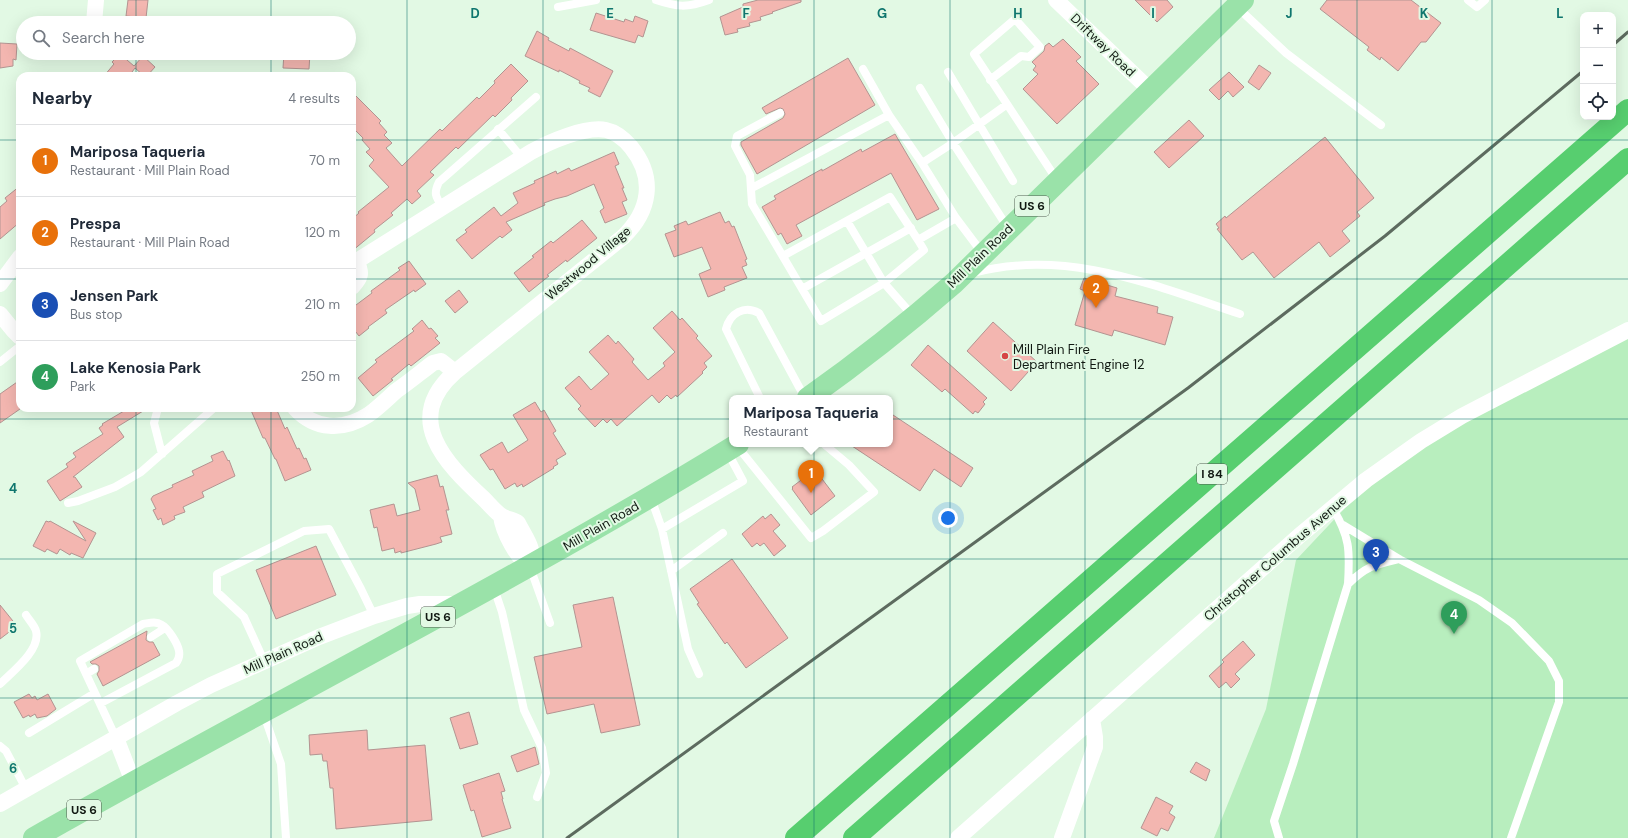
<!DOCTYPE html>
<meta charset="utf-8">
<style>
body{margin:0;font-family:"DM Sans",sans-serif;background:#f2f2f3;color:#1f2937}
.controls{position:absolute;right:12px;top:12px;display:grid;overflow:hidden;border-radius:8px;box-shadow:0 4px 16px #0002}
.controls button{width:36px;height:36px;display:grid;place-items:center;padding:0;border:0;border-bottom:1px solid #e0e1e3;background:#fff;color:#1f2937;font:20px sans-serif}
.you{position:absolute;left:948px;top:518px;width:14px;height:14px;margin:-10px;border:3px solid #fff;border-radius:50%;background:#1a73e8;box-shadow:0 0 0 6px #1a73e833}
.badge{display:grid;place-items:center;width:26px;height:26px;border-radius:50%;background:#d54645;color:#fff;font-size:13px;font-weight:700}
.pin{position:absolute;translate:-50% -33px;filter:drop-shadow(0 1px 2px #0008)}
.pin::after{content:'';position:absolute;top:21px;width:14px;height:12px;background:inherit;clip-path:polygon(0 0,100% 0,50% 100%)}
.popup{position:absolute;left:729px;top:395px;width:164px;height:52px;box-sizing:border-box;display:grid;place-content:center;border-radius:8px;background:#fff;filter:drop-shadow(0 1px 3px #0005);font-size:13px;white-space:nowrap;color:#747a83}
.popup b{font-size:15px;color:#1f2937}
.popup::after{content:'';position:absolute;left:50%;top:100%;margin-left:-8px;border:8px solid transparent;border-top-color:#fff}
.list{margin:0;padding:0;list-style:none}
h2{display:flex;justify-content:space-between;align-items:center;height:52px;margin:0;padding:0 16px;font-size:17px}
h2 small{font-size:13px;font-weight:400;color:#747a83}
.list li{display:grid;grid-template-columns:26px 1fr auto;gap:12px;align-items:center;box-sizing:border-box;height:72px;padding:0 16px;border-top:1px solid #e0e1e3}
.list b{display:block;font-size:15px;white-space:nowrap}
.list p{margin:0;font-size:13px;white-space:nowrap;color:#747a83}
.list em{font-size:13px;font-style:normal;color:#747a83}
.icon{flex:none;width:22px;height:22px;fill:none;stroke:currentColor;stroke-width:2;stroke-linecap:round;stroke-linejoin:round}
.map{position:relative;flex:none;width:1628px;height:838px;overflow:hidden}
.search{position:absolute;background:#fff;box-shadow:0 4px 16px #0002;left:16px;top:16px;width:340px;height:44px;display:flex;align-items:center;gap:10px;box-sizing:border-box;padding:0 14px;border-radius:22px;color:#747a83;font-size:15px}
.panel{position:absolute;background:#fff;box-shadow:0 4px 16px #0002;left:16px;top:72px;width:340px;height:340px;border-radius:12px}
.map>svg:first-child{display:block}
.green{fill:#b8eebe}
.building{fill:#f3b6b0;stroke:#b39491}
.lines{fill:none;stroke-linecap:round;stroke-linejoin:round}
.lane{stroke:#fff;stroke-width:8}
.street{stroke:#fff;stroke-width:16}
.primary{stroke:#9ae2a9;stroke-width:22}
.highway{stroke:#57ce6f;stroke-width:22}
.rail{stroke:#5d6b5f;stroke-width:3}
.grid{fill:none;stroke:#0f766e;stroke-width:1;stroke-opacity:0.55}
.poi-dot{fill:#d54645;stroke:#e2f9e4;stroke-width:1.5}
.labels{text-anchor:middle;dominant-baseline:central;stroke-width:4;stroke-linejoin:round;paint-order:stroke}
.shield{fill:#e2f9e4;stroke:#505c51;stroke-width:1}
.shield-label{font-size:12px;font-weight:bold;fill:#111912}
.street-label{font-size:13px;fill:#111912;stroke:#e2f9e4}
.poi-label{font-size:13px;fill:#111912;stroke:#e2f9e4;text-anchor:start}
.grid-label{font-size:13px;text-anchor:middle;font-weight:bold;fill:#0f766e;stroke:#e2f9e4;stroke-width:4;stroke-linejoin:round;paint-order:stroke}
</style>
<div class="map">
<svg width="1628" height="838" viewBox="0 0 1628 838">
<rect width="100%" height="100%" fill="#e2f9e4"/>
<!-- green -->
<path class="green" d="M1628,325V838H1214L1266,709L1296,560L1361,491L1454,416Z"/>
<!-- building -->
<path class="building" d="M128,0H148L146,18L126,16Z
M758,0H801V2L772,12L773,13L760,17L761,20L749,23L750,26L737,29L738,32L725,35L720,17L743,7V4Z
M1135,0H1167L1173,7L1157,22Z
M1327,0H1411L1441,23L1426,42H1421L1398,71L1381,57L1380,60L1367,50L1369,47L1320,9Z
M596,13L624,22L625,19L633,22L635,16L648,21L643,37L638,35L635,43L590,30Z
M537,31L549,38L548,40L569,51L570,48L613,71L600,97L588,91L590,88L579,83L580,81L559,70V72L525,56Z
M1063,39L1081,57L1076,61L1099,84L1057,124L1023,89L1038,74L1033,70L1036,66L1032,62L1044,51L1045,46L1049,43L1053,47Z
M0,43L17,44L16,60L13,59V66L0,68Z
M284,53H310L309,69L283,68Z
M120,54L134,66L143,56L155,67L147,76H144L135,68L129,76H104L114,64L112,62Z
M848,58L875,105L757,174L741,145V142L783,118L785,114L783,109L780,108L766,114L762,108Z
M511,64L528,81L511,98L512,100L495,117L493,115L458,149L456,147L430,172L434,175L417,191L421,196L412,204L407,199L391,213L393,215L374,230L375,232L352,251V219L359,213L358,212L389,187L369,166L374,160L366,152L370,149L362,140L363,138L352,127V92L381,121L379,123L387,132L384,135L392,143L386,148L402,166L440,129L442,131L477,97L479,99L495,83L494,81Z
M1259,65L1271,73L1259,90L1248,82Z
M1229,72L1244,87L1233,97L1228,91L1219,100L1209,90Z
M1189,120L1204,136L1169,168L1154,152Z
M895,134L939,209L917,220L891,173L796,225L802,236L787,244L781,233L778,235L762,207L776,199L774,196L822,169V171L861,149L862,152Z
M1325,137L1374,198L1357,212L1360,216L1342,231L1350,241L1330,257L1319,242L1274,278L1253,252L1242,260L1217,229L1219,228L1216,224L1225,216L1226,218Z
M614,152L619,164L615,166L624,188H622L627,200L622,202L627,214L605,223L600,211L604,208L594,184L567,196L555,199L544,203L545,205L506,222L512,230L502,238L500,236L472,259L456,240L467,232L465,230L494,207L501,216L518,203L513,193L535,183L534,181L556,171L557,174L569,168L571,171Z
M20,186V222L0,239V207L7,201L5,198Z
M720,212L725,223L729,221L732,227L734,226L747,259L745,260L747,265L742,267L747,278L724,287L725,290L708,297L699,274L711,269L702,247L674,257L665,234L676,230L674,226L686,221L688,225Z
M582,220L597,238L567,262L566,260L547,275L549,276L529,292L514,273L534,257L532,256L551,241L553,243Z
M409,261L426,284L415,292L414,290L385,310L387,313L368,327L369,328L359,336L352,327V308L372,293L371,291L400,270L398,268Z
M1084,278L1117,288L1115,296L1158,307L1157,313L1173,317L1165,345L1114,330L1112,336L1075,325L1085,291L1080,289Z
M459,290L468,302L455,313L445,301Z
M672,311L680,320L682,318L698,336L696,338L712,356L704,363L707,367L702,372L703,373L677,397L676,395L671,399L667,395L659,403L652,395L617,426L611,419L607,423L603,419L595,427L578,409L581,406L565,388L579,376L591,390L609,374L589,352L608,335L616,344L618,341L634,359L632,362L648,380L665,366L663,363L675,352L653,328Z
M422,320L429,329L431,328L438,336L435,338L440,343L411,366L409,364L391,379L393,380L373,396L358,378L377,362L375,360L414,331L412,329Z
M993,322L1037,362L1011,391L967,351Z
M928,345L987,398L983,402L985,404L978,413L975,411L973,414L945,389L942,392L911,365Z
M20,380V409L0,423V394Z
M535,402L541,412L544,410L556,431L553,433L566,454L556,460L558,464L553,467L554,468L523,487L522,484L517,487L515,483L505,489L493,469L490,470L480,455L502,442L508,453L528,440L513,415Z
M129,408H148L117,427L124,437L73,477H75L82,487L60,501L47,481L68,467L66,464L76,457L73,453L103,434L99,428L103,425L102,424Z
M250,408H276L285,429L287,427L297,449L299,448L304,459L306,458L311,470L285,481L276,459H275L265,438H263Z
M890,413L973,468L961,487L934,469L920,491L849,444H890Z
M223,451L228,461L229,460L235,476L202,492L204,497L183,507L185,512L174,516L175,519L163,525L161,518L158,520L153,510L156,509L151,499L153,496L173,487L172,485L194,475L192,471L213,461L211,456Z
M813,471L814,472L816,471L835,496L811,515L792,489L793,488L792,487Z
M437,475L440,487L443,486L449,510H446L452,534L440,537L442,542L436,544L401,553V551L395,553L394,548L382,551L377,527L374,528L370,510L394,504L397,516L420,510L415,489L408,483Z
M771,514L780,525L773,531L786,546L774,556L764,543L760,546L757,543L752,547L742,534L763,516L765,519Z
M46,521L49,522L50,521L86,541L73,521L96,533L83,558L71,553L70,555L60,549L57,554L47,549L45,552L33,546Z
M316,546L336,595L276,619L256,570Z
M732,559L788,638L746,668L727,642L725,644L697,604L699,603L690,589Z
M613,597L640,725L601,733L594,704L547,714L534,657L582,647L573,605Z
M0,605L17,626L0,639Z
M147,631L146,640L149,642H153L160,655L103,686L97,674L99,671V666L96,664H92L90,662Z
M1243,641L1255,655L1235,674L1240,679L1231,688L1226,682L1219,688L1209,676L1224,662L1222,660Z
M29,694L32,698L35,696L37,700L48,694L56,709L47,716L37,718L35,714L30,717L29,715L23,718L14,702Z
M469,712L478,744L460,749L450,718Z
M367,730L368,750L425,745L432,820L336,829L333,788H330L327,761H323L322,754L310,755L309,735Z
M535,747L539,764L517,772L511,756Z
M1196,762L1210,770L1206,781L1190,772Z
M499,773L505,791L501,792L503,799H502L511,828L482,837L474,810L471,811L463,785Z
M1156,797L1173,806L1169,813L1175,817L1168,831L1161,828L1157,836L1141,828Z"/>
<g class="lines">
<!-- lane -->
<path class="lane" d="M656,0C677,7 687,8 709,0
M1468,0L1477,7L1485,0
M558,7L596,0
M1237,7L1286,53L1381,125
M863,69L889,115
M948,72L1013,181
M990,80L1021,56L1029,57L1040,47L1015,19L974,54L1057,180
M920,88L953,143L1008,228
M780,113L737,136L735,146L750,175L752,204L821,321L884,283L847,221
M498,129L522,158
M752,188L889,115L922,163
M443,208C436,197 433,194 439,182L536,97
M983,254L956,218L922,163L953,143L1006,105
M783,256L890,197L918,240
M973,273C1066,248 1153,285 1240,314
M802,289L911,228
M913,316L884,283L924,250L918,240L956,218
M0,362L20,346
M760,398L726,329C730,313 744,305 759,313L805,398
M158,408L154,423L162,454
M737,446L811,538L823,531L874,492L849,465L824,444
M651,498L662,529L688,649L699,674
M68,503L78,501L115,487L141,472L214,408
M1343,525L1399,559L1479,600L1512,623L1549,661L1559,681V702L1511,838
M662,529L743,481L727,451
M530,567L550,623
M671,571L723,533
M1348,584C1367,566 1374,565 1399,559
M494,588L502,612L524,710L542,748L546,773L537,797
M151,637L165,628
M264,661L244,617L217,592V574L304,531L329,529L361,589L374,616
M86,674L94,669
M0,684C12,672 41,650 36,631C35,626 29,620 26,615
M101,703L176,663C179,659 180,656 179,651C178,644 168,628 162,625C155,621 150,623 143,624L80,661L116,738
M263,712L281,764L286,838
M29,733L95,693
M0,746L6,751L26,789
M1279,838L1274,821L1293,764L1348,584C1350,550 1350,537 1332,507"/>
<!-- street -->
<path class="street" d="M1056,0L1150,90
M94,23L96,0
M352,264L531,152C549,142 585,126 606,130C616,132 625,140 631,147C656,178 650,211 623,237L455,372C402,419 445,463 484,499C489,504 494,510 499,514C504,519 513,519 518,523C526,539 536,549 530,567C517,558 503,532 501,516
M0,284L20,257
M352,287C361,278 362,273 357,262
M0,314L13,330L20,337
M295,408C315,430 343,431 368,415C378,408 387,399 396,391C409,382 421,372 433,363L441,361L455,372
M116,738L133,782
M0,804L177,703L211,685L319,637L374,616L407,606L420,604H460
M958,838L1299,536L1366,480L1421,441L1462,416L1628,330
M1062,838L1095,747V737L1092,719"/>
<!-- primary -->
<path class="primary" d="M808,398C859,362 907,324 954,283L1243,0
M34,838C268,705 509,585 738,444"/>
<!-- highway -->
<path class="highway" d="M796,838L1628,110
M854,838L1628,159"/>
<!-- rail -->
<path class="rail" d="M1613,45L1628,32
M567,838L1188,388L1385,236L1583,71"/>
</g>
<!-- grid -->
<path class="grid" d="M136,0V23M271,0V23M407,0V838M543,0V838M678,0V838M814,0V838M950,0V838M1085,0V838M1221,0V838M1357,0V838M1492,0V838M136,53V76M271,53V76M0,140H20M352,140H1628M0,279H20M352,279H1628M136,408V838M271,408V838M0,419H1628M0,559H1628M0,698H1628"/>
<!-- markers -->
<circle class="poi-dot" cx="1005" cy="356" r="4"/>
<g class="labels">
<!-- shield labels -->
<g class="shield">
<rect x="1015" y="196" width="34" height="20" rx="3"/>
<rect x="1197" y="464" width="30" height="20" rx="3"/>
<rect x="421" y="607" width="34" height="20" rx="3"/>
<rect x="67" y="800" width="34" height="20" rx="3"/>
</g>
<g class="shield-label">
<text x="1032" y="206">US 6</text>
<text x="1212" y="474">I 84</text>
<text x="438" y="617">US 6</text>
<text x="84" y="810">US 6</text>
</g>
<!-- street labels -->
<g class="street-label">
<text transform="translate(1103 45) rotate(44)">Driftway Road</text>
<text transform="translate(980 256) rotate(-44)">Mill Plain Road</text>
<text transform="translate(588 263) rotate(-40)">Westwood Village</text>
<text transform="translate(601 526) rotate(-30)">Mill Plain Road</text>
<text transform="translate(1275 558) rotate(-41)">Christopher Columbus Avenue</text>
<text transform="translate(283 653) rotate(-24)">Mill Plain Road</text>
</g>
<!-- poi labels -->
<g class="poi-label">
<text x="1013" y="349">Mill Plain Fire<tspan x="1013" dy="15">Department Engine 12</tspan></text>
</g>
</g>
<g class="grid-label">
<text x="475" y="18">D</text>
<text x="610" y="18">E</text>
<text x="746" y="18">F</text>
<text x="882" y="18">G</text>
<text x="1018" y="18">H</text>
<text x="1153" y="18">I</text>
<text x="1289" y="18">J</text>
<text x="1424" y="18">K</text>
<text x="1560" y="18">L</text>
<text x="13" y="493">4</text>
<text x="13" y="633">5</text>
<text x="13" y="773">6</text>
</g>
</svg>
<div class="controls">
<button>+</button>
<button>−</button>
<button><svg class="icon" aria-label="locate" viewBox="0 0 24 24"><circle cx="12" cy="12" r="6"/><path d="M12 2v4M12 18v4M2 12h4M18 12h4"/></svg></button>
</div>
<div class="you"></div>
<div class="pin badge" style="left:811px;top:493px;background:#e8710a">1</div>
<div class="popup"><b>Mariposa Taqueria</b>Restaurant</div>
<div class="pin badge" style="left:1096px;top:308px;background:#e8710a">2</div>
<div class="pin badge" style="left:1376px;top:572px;background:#1a4fb4">3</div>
<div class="pin badge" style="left:1454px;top:634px;background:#2e9e5b">4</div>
<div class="search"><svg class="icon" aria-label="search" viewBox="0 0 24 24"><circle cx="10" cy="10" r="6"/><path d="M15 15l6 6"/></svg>Search here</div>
<section class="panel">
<h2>Nearby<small>4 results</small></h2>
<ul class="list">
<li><span class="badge" style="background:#e8710a">1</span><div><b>Mariposa Taqueria</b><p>Restaurant · Mill Plain Road</p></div><em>70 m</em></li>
<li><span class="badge" style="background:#e8710a">2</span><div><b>Prespa</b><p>Restaurant · Mill Plain Road</p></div><em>120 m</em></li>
<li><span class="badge" style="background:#1a4fb4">3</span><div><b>Jensen Park</b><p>Bus stop</p></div><em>210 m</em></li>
<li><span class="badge" style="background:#2e9e5b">4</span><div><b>Lake Kenosia Park</b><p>Park</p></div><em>250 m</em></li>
</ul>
</section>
</div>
